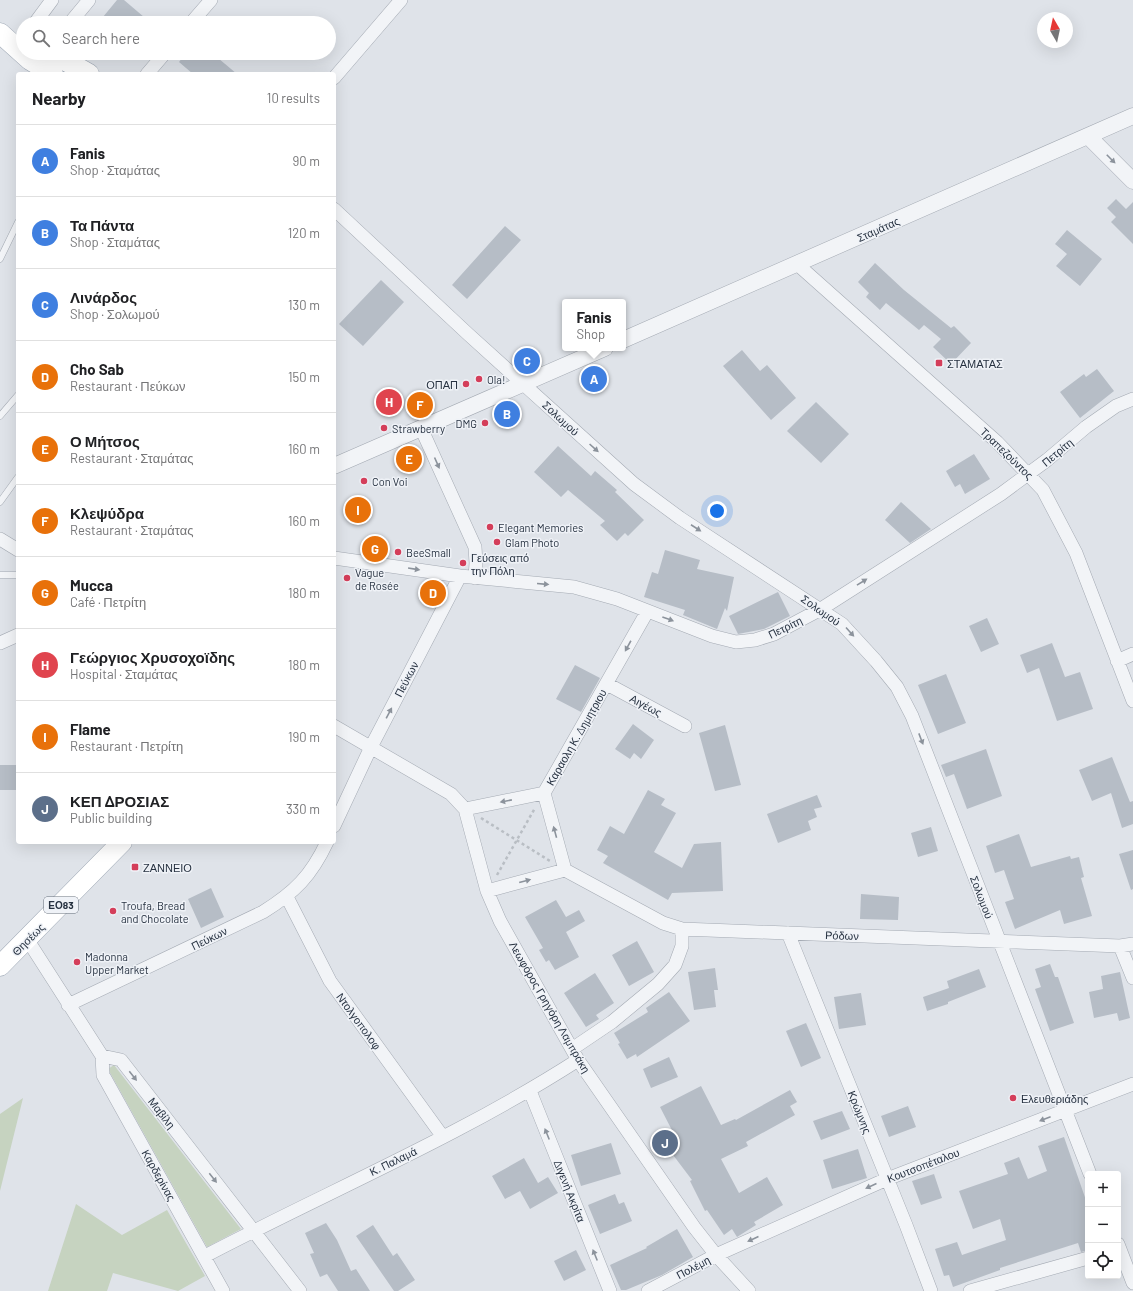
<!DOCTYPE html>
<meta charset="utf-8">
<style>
body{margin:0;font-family:Barlow,sans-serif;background:#f2f2f2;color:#202124}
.controls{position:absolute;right:12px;bottom:12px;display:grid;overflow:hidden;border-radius:4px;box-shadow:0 4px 16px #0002}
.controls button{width:36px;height:36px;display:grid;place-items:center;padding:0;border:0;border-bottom:1px solid #e0e0e0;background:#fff;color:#202124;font:20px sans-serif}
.compass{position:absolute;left:1037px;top:12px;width:36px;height:36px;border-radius:50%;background:#fff;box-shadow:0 4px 16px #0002;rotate:351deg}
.you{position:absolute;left:717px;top:511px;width:14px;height:14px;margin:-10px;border:3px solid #fff;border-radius:50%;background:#1a73e8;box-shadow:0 0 0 6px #1a73e833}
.badge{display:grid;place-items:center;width:26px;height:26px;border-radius:50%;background:#2563eb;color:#fff;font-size:13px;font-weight:700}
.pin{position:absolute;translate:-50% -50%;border:2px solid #fff;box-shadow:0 1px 4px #0006}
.popup{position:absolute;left:562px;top:299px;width:64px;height:52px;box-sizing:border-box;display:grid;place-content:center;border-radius:4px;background:#fff;filter:drop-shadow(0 1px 3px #0005);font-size:13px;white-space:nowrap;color:#757577}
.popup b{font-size:15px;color:#202124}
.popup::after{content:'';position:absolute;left:50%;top:100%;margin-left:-8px;border:8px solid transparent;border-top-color:#fff}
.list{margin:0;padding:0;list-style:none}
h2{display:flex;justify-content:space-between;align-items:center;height:52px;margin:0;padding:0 16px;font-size:17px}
h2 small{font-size:13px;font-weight:400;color:#757577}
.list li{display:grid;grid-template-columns:26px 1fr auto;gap:12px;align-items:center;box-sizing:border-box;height:72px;padding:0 16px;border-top:1px solid #e0e0e0}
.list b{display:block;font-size:15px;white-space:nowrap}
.list p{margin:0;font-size:13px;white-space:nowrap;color:#757577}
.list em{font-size:13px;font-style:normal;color:#757577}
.icon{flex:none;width:22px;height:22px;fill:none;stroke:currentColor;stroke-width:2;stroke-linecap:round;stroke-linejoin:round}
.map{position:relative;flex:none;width:1133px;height:1291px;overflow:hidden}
.search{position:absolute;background:#fff;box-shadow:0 4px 16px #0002;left:16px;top:16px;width:320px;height:44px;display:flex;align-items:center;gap:10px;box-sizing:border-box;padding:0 14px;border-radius:22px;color:#757577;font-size:15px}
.panel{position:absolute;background:#fff;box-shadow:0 4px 16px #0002;left:16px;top:72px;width:320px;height:772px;border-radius:4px}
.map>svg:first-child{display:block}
.green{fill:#c6d3c0}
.building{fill:#b6bdc6}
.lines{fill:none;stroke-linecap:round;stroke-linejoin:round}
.service-casing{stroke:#a4aab3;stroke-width:7}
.minor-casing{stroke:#a4aab3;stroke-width:14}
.tertiary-casing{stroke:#a4aab3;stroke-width:17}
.primary-casing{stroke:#9ea8b5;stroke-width:21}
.path{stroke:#b9bec4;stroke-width:2.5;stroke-dasharray:3 3;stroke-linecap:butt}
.service{stroke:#f2f4f7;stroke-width:6}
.minor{stroke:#f2f4f7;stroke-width:13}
.tertiary{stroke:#f2f4f7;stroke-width:16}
.primary{stroke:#fff;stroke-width:20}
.oneway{fill:#8c939c}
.poi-dot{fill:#d43e5a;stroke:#eff2f7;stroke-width:1.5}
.labels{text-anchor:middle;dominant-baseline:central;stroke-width:3;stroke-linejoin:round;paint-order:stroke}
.shield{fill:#eff2f7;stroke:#636c78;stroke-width:1}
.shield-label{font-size:10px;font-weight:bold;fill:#273241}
.street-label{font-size:11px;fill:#273241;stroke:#eff2f7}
.poi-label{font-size:11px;fill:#273241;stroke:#eff2f7;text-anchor:start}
</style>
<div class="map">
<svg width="1133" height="1291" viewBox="0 0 1133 1291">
<rect width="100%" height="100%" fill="#dfe3e9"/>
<!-- green -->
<path class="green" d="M114,1065L241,1229L207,1247L108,1069Z
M23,1098L0,1191V1114Z
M76,1204L122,1235L167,1210L205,1276L178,1291L113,1273L107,1291H48Z"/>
<!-- building -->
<path class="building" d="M117,0H124L151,23H98Z
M186,53H212L237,74H193L179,62Z
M1116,199L1126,209L1133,202V244L1111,222L1116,217L1107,208Z
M505,226L521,240L467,299L452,285Z
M1067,230L1102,259L1080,286L1056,266L1067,254L1055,244Z
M875,263L904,290L951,328L954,326L971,343L951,364L933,347L941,339L924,325L919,330L886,303L880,310L866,297L869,293L858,282Z
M381,280L404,302L363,346L339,324Z
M742,350L760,371L767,365L796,398L771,420L723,366Z
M1097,369L1114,391L1080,418L1060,392L1084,374L1086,377Z
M816,402L849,434L821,463L787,431Z
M558,446L591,476L595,471L617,490L615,492L644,520L628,536L625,533L617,541L600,525L605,521L568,490L561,497L534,472Z
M974,454L990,479L965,494L960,484L955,487L946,471Z
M901,502L931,529L910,543L885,520Z
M665,550L700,560L697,569L734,577L727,611L725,608L717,629L683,615L685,610L644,597L652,572L658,574Z
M778,592L790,616L764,629L738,634L729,616Z
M987,618L999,644L981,652L969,626Z
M1052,643L1065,677L1080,672L1093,709L1057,721L1039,668L1027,673L1020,655Z
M575,665L600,678L581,712L556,699Z
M946,674L966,723L938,734L918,685Z
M633,724L654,740L641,759L634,753L630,759L615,749Z
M725,725L741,785L715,791L699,733Z
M986,749L1002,796L967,809L954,774L946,777L941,765Z
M1112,757L1130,802L1133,801V824L1122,828L1111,793L1092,801L1079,770Z
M0,765H18V790H0Z
M648,790L665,799L661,805L676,813L654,852L682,868L694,844L721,842L723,891L672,893L668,900L603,863L608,856L597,850L610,826L624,834Z
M817,795L822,807L814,809L817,817L808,821L811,830L778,843L767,814Z
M931,827L938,851L918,857L911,833Z
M1019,834L1031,867L1070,856L1071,859L1079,857L1084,877L1081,878L1092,916L1064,924L1060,910L1015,929L1005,902L1014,899L1004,870L995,873L986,846Z
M1133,850V889L1131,890L1119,854Z
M211,888L224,917L201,928L188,899Z
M861,894L899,897L898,920L860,919Z
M556,900L566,917L579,910L585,921L566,932L579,957L555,970L549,960L546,962L539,950L543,948L525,917Z
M637,941L654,972L629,986L612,955Z
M1050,964L1055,977H1058L1074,1023L1050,1031L1035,989L1041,987L1035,969Z
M715,968L718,990H714L716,1007L694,1010L688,972Z
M979,969L986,987L948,1002V1004L927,1011L923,997L949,988L947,981Z
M1120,972L1130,1018L1119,1021L1117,1013L1094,1018L1089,992L1103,989L1101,976Z
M595,973L614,1003L596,1015L599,1019L586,1027L564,993Z
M669,992L690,1021L637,1057L636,1054L627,1059L618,1044L620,1043L614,1033L648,1012L646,1008Z
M861,993L866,1025L839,1029L834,997Z
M806,1023L821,1058L801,1067L786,1031Z
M669,1057L678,1077L651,1088L643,1069Z
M701,1086L721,1125L735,1119L736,1120L790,1090L797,1102L790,1106L795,1115L746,1142L748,1146L721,1159L739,1193L767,1177L783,1205L754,1222L756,1225L737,1237L732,1229L724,1235L707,1210L705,1211L690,1181L692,1180L667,1147L677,1140L660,1107Z
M908,1106L916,1127L889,1137L881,1116Z
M842,1111L850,1129L821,1140L813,1121Z
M1064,1137L1088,1206V1250L1081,1252L1078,1243L1000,1268V1270L953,1287L949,1275L944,1276L935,1249L957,1242L962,1255L1006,1240L1000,1219L973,1229L959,1191L1008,1174L1004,1163L1019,1157L1028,1179L1047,1171L1038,1146Z
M611,1143L621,1174L581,1186L571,1155Z
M858,1149L867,1178L832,1189L823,1160Z
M524,1158L538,1183L548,1177L558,1193L530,1209L520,1191L505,1199L492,1176Z
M934,1174L942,1198L921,1205L912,1181Z
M615,1194L619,1204L624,1202L632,1221L600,1234L588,1205Z
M326,1223L337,1240L351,1271L356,1269L370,1291H338L327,1274L320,1277L310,1254L314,1253L305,1233Z
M373,1225L393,1256L397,1253L415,1280L398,1291H394L356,1236Z
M677,1229L693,1257L662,1275L626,1290H621L610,1265L647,1248L646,1247Z
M576,1250L586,1270L564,1281L554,1261Z"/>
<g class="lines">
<defs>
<path id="service" d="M0,259L18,222
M0,416L18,395
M0,502L18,477
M0,575H18"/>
<path id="minor" d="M35,23L52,0
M70,23L89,0
M191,23L211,0
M147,74L165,53
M334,78L401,0
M334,209L468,334L634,484L680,518L842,624L876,661L897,687L912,716L1090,1174
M797,264L997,442L1043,490L1076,553L1133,701
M421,428L475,547L476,563L475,578
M0,539L18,550
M334,558L460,576L574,587L617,599L712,636L736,642L755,640L774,634L821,609L1001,494L1047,460L1086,427L1116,406L1133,399
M0,643L18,635
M1117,661L1133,654
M607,684L685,726
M334,726L451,794L465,809L487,891L500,921L578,1060L694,1227L716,1255L749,1291
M465,809L544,793
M334,826L371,747L460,576
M565,870L663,923L682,929L1120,946L1133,944
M565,870L544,793L647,612
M487,891L565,870
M287,897L330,981L443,1137
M788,933L906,1225L931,1291
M27,939L102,1056L121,1060L300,1291
M1120,946L1133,978
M68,1005L263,912C295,892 311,876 327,842
M572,1049L612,1022L658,984L675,965L682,946V929
M102,1056L103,1075L223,1291
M530,1091L610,1291
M1118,1244L1133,1283
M205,1256C329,1191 460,1136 578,1060
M648,1291L716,1255L887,1179L1133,1084
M970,1291L1088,1258"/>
<path id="tertiary" d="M1088,136L1133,181
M623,340L1133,116
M334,466L605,348"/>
<path id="primary" d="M0,33L30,60L53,74
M52,53L89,74
M0,966L122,842"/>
</defs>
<!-- service casing -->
<use href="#service" class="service-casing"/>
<!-- minor casing -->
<use href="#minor" class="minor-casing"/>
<!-- tertiary casing -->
<use href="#tertiary" class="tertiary-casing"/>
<!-- primary casing -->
<use href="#primary" class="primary-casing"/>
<!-- path -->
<path class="path" d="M481,818L550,861
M497,875L535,808"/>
<!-- service -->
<use href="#service" class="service"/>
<!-- minor -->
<use href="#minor" class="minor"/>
<!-- tertiary -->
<use href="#tertiary" class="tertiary"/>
<!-- primary -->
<use href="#primary" class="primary"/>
</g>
<!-- one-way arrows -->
<defs><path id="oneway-solid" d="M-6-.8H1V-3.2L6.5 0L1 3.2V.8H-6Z"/></defs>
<g class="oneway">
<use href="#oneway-solid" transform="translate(1111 159) rotate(45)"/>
<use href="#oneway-solid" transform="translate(594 448) rotate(42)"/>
<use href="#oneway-solid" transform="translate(437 463) rotate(66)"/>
<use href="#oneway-solid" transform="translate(696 528) rotate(33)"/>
<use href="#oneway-solid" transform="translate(414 569) rotate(9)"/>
<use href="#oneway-solid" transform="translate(862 582) rotate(-32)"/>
<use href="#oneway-solid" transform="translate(543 584) rotate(5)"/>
<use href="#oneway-solid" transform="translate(668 619) rotate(20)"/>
<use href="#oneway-solid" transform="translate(850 632) rotate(48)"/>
<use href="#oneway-solid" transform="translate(628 646) rotate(119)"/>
<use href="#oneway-solid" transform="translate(389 713) rotate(-62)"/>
<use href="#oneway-solid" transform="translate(921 739) rotate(69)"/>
<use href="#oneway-solid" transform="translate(506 801) rotate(169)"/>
<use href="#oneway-solid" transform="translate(555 832) rotate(-105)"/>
<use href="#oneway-solid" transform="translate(525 881) rotate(-15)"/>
<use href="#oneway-solid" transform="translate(133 1076) rotate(52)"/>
<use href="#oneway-solid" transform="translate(1045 1119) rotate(159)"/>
<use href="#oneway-solid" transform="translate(547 1134) rotate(-112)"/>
<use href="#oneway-solid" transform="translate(213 1178) rotate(52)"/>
<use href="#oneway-solid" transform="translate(871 1186) rotate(156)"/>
<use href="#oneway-solid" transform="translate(753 1239) rotate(156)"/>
<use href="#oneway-solid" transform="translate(595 1255) rotate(-112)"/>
</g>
<!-- markers -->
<g class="poi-dot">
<rect x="935" y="359" width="8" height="8" rx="2"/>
<circle cx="479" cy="379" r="4"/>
<circle cx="466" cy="384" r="4"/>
<circle cx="485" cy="423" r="4"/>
<circle cx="384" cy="428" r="4"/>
<circle cx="364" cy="481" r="4"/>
<circle cx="490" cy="527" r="4"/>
<circle cx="497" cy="542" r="4"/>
<circle cx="398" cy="552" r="4"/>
<circle cx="463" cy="563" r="4"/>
<circle cx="347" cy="578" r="4"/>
<rect x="131" y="863" width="8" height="8" rx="2"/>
<circle cx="113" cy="911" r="4"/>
<circle cx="77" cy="962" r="4"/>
<circle cx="1013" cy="1098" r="4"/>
</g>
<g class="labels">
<!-- shield labels -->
<rect class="shield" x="44" y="897" width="34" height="16" rx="3"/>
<g class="shield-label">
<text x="61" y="905">ΕΟ83</text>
</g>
<!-- street labels -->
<g class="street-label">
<text transform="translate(878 229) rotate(-24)">Σταμάτας</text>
<text transform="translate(561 418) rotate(43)">Σολωμού</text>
<text transform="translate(1057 452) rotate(-40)">Πετρίτη</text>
<text transform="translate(1007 453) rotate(44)">Τραπεζούντος</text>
<text transform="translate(821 610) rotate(35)">Σολωμού</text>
<text transform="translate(785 627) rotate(-26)">Πετρίτη</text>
<text transform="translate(406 679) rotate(-62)">Πεύκων</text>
<text transform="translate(646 705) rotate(28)">Αιγέως</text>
<text transform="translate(576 737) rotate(-60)">Καραολη Κ. Δημητριου</text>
<text transform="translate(982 897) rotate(69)">Σολωμού</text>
<text transform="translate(842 935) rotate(2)">Ρόδων</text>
<text transform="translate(209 938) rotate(-26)">Πεύκων</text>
<text transform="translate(28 939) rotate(-45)">Θησέως</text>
<text transform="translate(550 1007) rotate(60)">Λεωφόρος Γρηγόρη Λαμπράκη</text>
<text transform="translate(359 1021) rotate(54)">Ντολγοπολοφ</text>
<text transform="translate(860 1112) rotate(68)">Κρώμνης</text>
<text transform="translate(162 1113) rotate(52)">Μαβίλη</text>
<text transform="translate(393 1161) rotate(-26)">Κ. Παλαμά</text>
<text transform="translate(923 1165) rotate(-21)">Κουτσοπέταλου</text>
<text transform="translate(159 1175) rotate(61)">Καρδερίνας</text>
<text transform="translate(570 1191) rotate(68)">Διγενή Ακρίτα</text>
<text transform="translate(693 1267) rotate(-28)">Πολέμη</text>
</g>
<!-- poi labels -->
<g class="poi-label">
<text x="947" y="363">ΣΤΑΜΑΤΑΣ</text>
<text x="487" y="379">Ola!</text>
<text x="458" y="384" text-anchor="end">ΟΠΑΠ</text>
<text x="477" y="423" text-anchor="end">DMG</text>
<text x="392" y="428">Strawberry</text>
<text x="372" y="481">Con Voi</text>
<text x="498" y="527">Elegant Memories</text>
<text x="505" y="542">Glam Photo</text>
<text x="406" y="552">BeeSmall</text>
<text x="471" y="557">Γεύσεις από<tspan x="471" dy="13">την Πόλη</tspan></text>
<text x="355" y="572">Vague<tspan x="355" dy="13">de Rosée</tspan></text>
<text x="143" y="867">ΖΑΝΝΕΙΟ</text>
<text x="121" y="905">Troufa, Bread<tspan x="121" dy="13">and Chocolate</tspan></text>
<text x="85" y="956">Madonna<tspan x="85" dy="13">Upper Market</tspan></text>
<text x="1021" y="1098">Ελευθεριάδης</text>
</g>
</g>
</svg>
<div class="controls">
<button>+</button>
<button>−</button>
<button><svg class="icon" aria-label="locate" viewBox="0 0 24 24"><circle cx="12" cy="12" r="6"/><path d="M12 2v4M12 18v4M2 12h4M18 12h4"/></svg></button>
</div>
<svg class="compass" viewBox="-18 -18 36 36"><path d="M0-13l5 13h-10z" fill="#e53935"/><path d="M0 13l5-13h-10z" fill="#757577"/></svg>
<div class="you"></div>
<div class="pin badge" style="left:594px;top:379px;background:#3f7fe0">A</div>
<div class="popup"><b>Fanis</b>Shop</div>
<div class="pin badge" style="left:507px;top:414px;background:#3f7fe0">B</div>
<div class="pin badge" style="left:527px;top:361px;background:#3f7fe0">C</div>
<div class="pin badge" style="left:433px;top:593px;background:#e8710a">D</div>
<div class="pin badge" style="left:409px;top:459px;background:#e8710a">E</div>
<div class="pin badge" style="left:420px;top:405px;background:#e8710a">F</div>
<div class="pin badge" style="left:375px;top:549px;background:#e8710a">G</div>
<div class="pin badge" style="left:389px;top:402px;background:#e0444e">H</div>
<div class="pin badge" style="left:358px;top:510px;background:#e8710a">I</div>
<div class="pin badge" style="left:665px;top:1143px;background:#5c6f8a">J</div>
<div class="search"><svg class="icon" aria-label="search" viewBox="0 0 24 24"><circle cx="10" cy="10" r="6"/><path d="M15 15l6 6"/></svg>Search here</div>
<section class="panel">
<h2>Nearby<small>10 results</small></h2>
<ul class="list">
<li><span class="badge" style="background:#3f7fe0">A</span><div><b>Fanis</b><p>Shop · Σταμάτας</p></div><em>90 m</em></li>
<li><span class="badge" style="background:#3f7fe0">B</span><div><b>Τα Πάντα</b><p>Shop · Σταμάτας</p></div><em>120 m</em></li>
<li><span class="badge" style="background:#3f7fe0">C</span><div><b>Λινάρδος</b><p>Shop · Σολωμού</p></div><em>130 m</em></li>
<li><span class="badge" style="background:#e8710a">D</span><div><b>Cho Sab</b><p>Restaurant · Πεύκων</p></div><em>150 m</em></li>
<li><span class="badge" style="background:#e8710a">E</span><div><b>Ο Μήτσος</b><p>Restaurant · Σταμάτας</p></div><em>160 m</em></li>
<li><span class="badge" style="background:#e8710a">F</span><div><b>Κλεψύδρα</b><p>Restaurant · Σταμάτας</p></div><em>160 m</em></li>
<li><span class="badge" style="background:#e8710a">G</span><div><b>Mucca</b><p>Café · Πετρίτη</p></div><em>180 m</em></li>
<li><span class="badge" style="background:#e0444e">H</span><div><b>Γεώργιος Χρυσοχοϊδης</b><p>Hospital · Σταμάτας</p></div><em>180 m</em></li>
<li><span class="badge" style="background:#e8710a">I</span><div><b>Flame</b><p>Restaurant · Πετρίτη</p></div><em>190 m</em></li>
<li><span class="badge" style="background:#5c6f8a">J</span><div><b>ΚΕΠ ΔΡΟΣΙΑΣ</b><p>Public building</p></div><em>330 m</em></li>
</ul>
</section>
</div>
